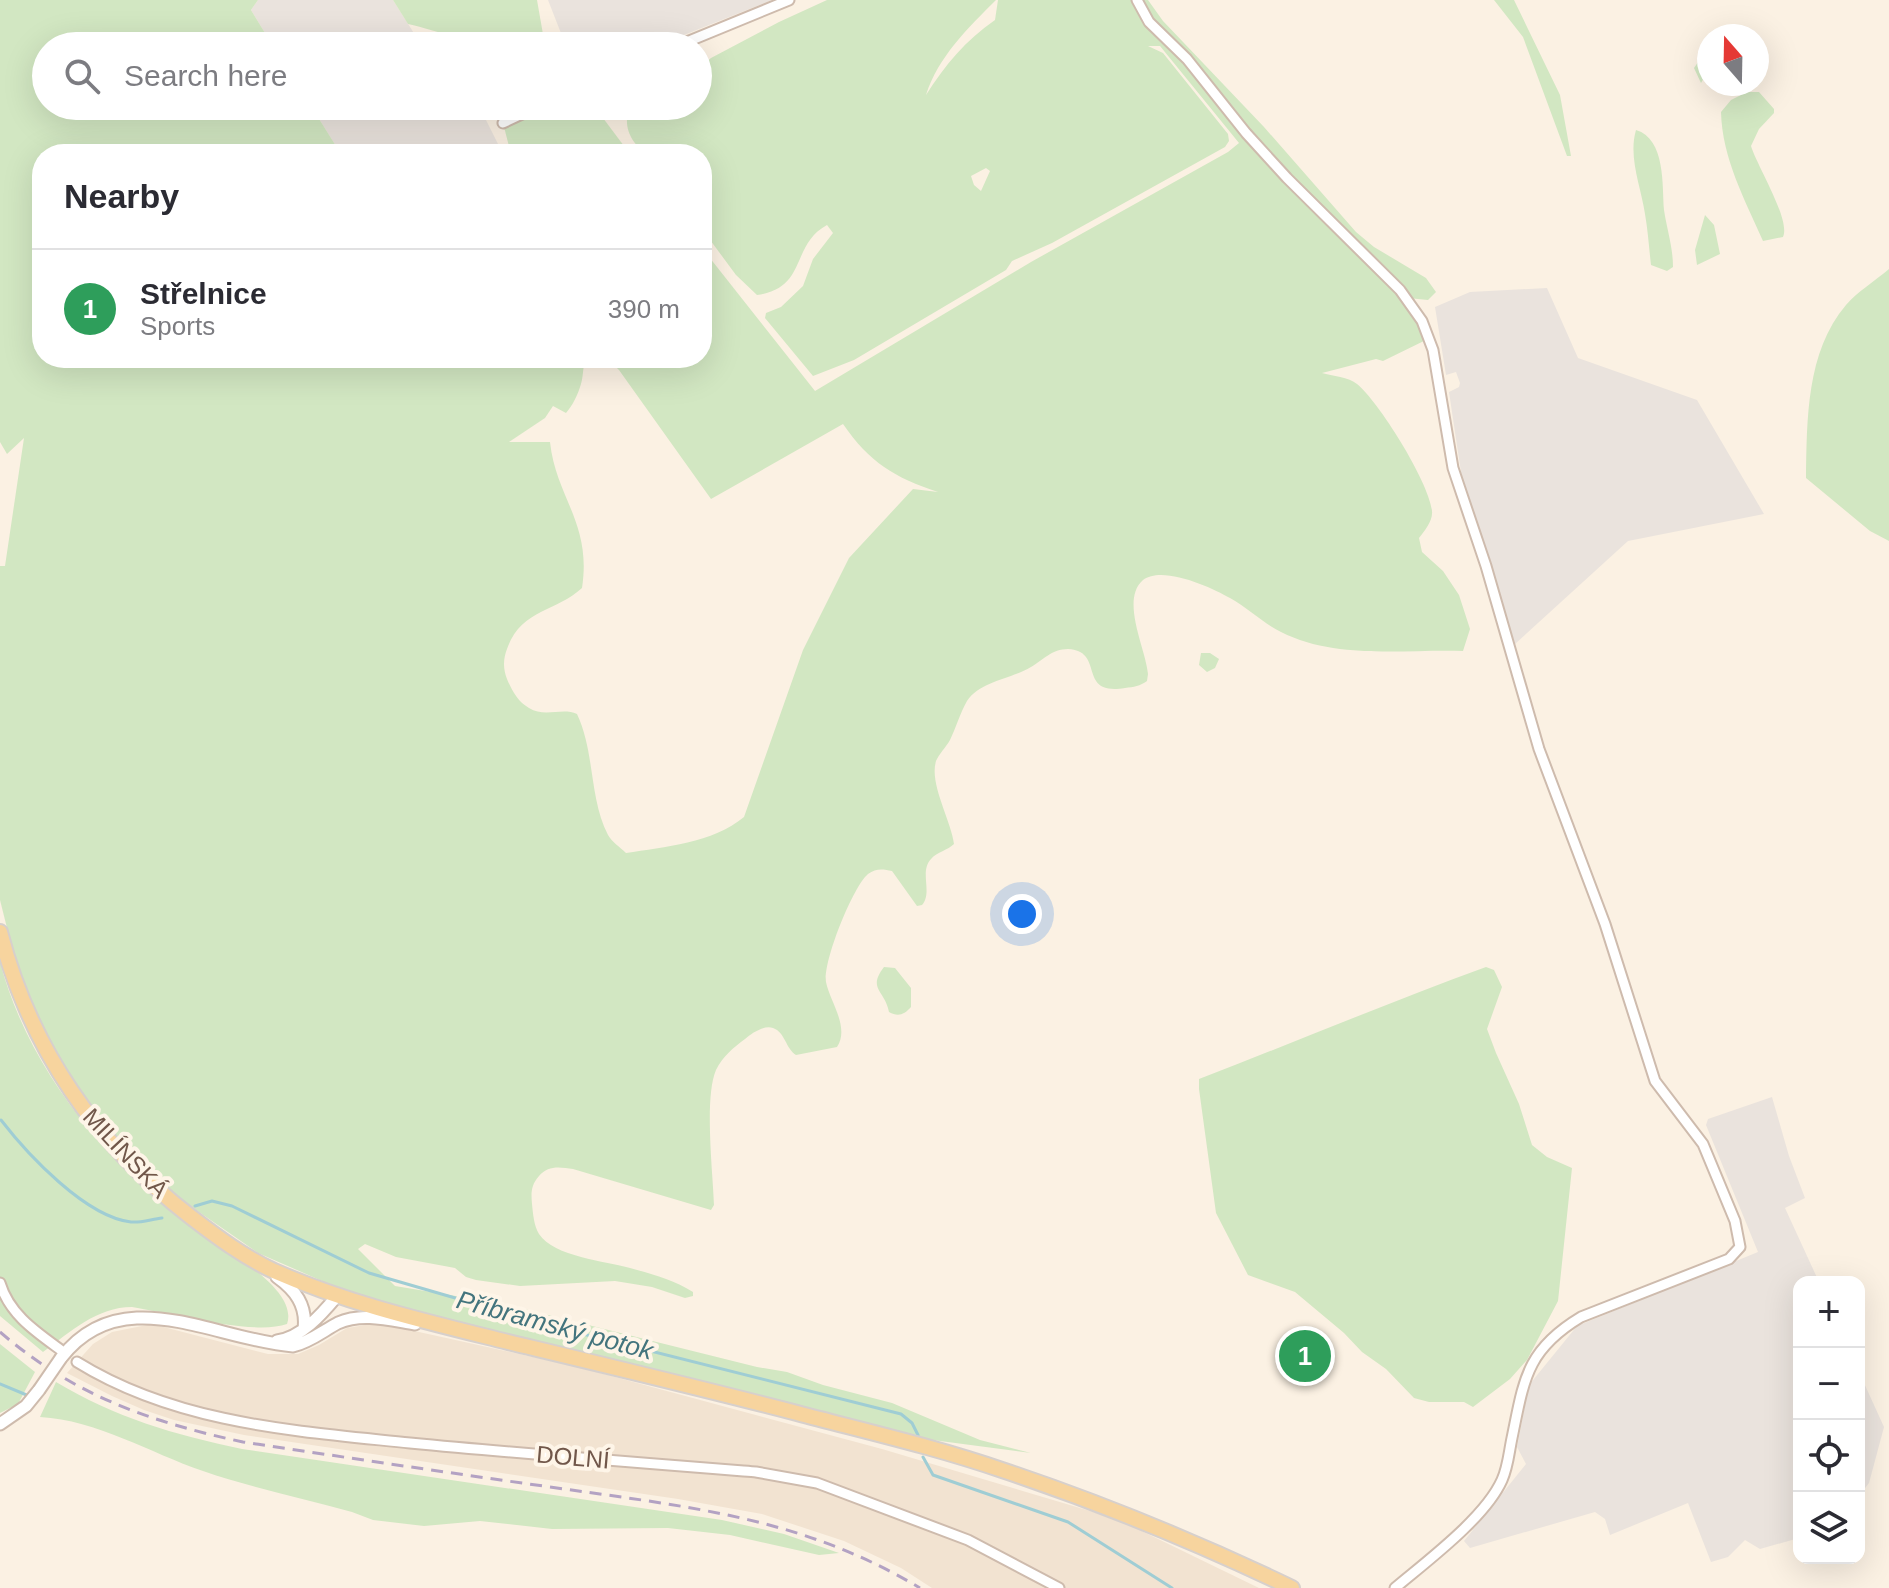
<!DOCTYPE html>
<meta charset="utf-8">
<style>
body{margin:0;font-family:Helvetica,sans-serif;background:#f7f7f7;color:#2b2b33}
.controls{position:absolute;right:24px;bottom:24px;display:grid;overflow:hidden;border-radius:16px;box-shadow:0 8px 32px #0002}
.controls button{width:72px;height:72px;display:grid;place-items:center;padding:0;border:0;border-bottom:2px solid #e1e1e2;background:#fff;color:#2b2b33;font:40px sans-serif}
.compass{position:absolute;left:1697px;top:24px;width:72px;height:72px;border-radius:50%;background:#fff;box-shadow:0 8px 32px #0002;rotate:340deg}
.you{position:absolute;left:1022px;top:914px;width:28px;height:28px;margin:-20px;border:6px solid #fff;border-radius:50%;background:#1a73e8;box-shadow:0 0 0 12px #1a73e833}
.badge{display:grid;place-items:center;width:52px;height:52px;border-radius:50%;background:#df6b4d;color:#fff;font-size:26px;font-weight:700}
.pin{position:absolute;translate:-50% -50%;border:4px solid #fff;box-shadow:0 2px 8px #0006}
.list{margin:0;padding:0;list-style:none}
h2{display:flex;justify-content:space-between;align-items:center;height:104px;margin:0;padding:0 32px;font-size:34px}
h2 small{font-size:26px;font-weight:400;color:#7c7c81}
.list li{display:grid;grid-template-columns:52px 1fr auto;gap:24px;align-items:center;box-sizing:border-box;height:120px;padding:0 32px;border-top:2px solid #e1e1e2}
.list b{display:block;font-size:30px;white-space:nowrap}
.list p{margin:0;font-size:26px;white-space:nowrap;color:#7c7c81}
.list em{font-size:26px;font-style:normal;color:#7c7c81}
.icon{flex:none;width:44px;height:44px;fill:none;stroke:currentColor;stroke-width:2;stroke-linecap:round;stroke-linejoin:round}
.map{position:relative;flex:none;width:1889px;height:1588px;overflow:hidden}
.search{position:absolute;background:#fff;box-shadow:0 8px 32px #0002;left:32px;top:32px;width:680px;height:88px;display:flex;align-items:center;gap:20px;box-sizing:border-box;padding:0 28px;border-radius:44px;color:#7c7c81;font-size:30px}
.panel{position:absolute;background:#fff;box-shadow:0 8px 32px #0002;left:32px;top:144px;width:680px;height:224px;border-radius:32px}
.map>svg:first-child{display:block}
.residential{fill:#f2e3d1}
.industrial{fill:#eae3dd}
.green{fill:#d2e7c2;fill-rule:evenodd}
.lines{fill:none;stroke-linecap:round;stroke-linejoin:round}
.stream{stroke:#9fcdd4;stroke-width:3}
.minor-casing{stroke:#cebbad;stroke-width:13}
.tertiary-casing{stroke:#cebbad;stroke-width:15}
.primary-casing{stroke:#d7d0cc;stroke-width:18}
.minor{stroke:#fff;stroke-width:9}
.tertiary{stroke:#fff;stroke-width:11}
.primary{stroke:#f7d49e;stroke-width:14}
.rail{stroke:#b3a2c3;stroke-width:3;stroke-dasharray:12 8;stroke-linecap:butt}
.tertiary-bridge-casing{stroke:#cebbad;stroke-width:15;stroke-linecap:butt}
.tertiary-bridge{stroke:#fff;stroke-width:11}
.labels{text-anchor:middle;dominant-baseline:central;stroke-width:8;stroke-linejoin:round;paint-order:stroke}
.street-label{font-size:24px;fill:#71574a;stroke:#fef5e8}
.water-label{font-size:26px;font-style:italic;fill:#43747d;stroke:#fef5e8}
</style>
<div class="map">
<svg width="1889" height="1588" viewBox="0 0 1889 1588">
<rect width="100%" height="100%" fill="#fbf1e3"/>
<!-- residential -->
<path class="residential" d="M378,1323L578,1367L882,1449L1117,1519L1259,1588H932L901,1568L844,1541L762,1514L678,1499L244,1435L174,1420L144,1410L112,1396L67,1373L93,1344L112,1332L152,1324L268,1354H298L319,1345L347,1328Z"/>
<!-- industrial -->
<path class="industrial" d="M258,0H393L422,46H273L251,10Z
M548,0H772L656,46H566Z
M311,106H484L483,114L503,154H341Z
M1547,288L1578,358L1697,400L1764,514L1628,541L1515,644L1462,479L1449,392L1459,387L1460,383L1456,372L1446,375L1435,307L1470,292Z
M1772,1097L1789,1156L1805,1198L1785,1208L1819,1282H1799V1538L1760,1549L1745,1540L1728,1557L1711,1562L1688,1503L1610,1535L1605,1519L1595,1512L1470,1548L1464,1541L1526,1464L1517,1447L1529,1385L1577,1326L1758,1252L1706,1125L1708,1119Z
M1859,1372L1884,1427L1869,1483L1859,1496Z"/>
<!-- green -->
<path class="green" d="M0,0H258L251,10L273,46H46V106H311L341,154H42V358H587C582,366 584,374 581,384C578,394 573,405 566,413L553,406L545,418L509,442H550C556,498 592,523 582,588C556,612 521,609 507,649C503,659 503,669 507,679C512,691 518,702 529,708C545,718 562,707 577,714C595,752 589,798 608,835C612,842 620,847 626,853C664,847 713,843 744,817L803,650L849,558L913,489L938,492C895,478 869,462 843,424L711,499L619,370L607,358H702V248L815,391L1031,262L1228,152L1239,143L1160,46H1148L1163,53L1228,134L1229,141L1225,147L1052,243L1012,261L1006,270L854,360L813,376L765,318L766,313L781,307L803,286L813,259L833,233L827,225C790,245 808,288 757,295L736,275L702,229V154C687,154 666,158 651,154C633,149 621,125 630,109L644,106H698V69L711,58L779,22L827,0H996C968,28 938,57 926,95C945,65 966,40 995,20L998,0H1148L1163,21L1264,127L1356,232L1374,247L1426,278L1436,292L1428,300L1408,298L1430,338L1383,361L1376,359L1322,373C1332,376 1349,377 1357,384C1379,402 1429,482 1432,511C1433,521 1425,530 1419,538L1422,552L1443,571L1459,595L1470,629L1463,651C1405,649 1336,660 1281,632C1263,623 1248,608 1230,598C1211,587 1162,565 1143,580C1120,600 1146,649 1148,674L1147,681C1140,686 1134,687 1125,688C1076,696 1106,651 1068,649C1052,649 1043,660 1031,667C1011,679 980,681 967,701C960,713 956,728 950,740C946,747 939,754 936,761C929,784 951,820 954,844C948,850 937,852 931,859C919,872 933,892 922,905L917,906L892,871C883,869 876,868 868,874C852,888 823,962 826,982C830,1002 850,1027 837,1047L796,1055C786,1049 785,1032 773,1028C764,1025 752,1033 745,1039C733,1048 723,1056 716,1070C704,1098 713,1173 714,1205L711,1210L573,1169C560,1167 548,1165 539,1176C531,1185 531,1193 532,1204C533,1214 534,1226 539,1234C554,1257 606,1261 630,1268C652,1274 674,1280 693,1292V1296L685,1298L652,1287L615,1281L520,1286L476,1280L466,1277L455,1268L396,1257L365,1244L358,1249L395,1286L504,1304L757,1367L787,1372L823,1385L892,1403L980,1440L1031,1453L925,1439L755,1394L437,1318L345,1291L258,1253L173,1194L128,1151L81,1094L62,1065L32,1005L16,964L0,900V566H5L24,438L7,454L0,442ZM986,168L990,171L981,191L974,185L971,176Z
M393,0H537L544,40C506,58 448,33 408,24Z
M1494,0H1514L1560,95L1571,156H1567L1523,37Z
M1705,52C1710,65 1708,72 1701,83L1694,68Z
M1747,92H1759L1774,109V113L1759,129L1751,146C1757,166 1791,220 1783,237L1763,241C1745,200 1722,158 1721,112L1731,100Z
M539,106H594L630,154H511L503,123Z
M1636,130C1666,139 1662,186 1664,210C1667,230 1673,247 1673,267L1667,271L1651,265C1649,248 1648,231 1645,214C1641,187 1628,157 1636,130Z
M1705,215L1714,225L1720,254L1697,265L1695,250Z
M1889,269V541L1870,531L1806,478C1807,420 1806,352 1846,305C1857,292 1875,281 1889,269Z
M1201,653H1210L1219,659L1215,668L1207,672L1199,665Z
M0,962C28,1068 104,1160 189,1225C214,1244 300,1287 287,1324C254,1336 170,1313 132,1307C97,1307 70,1332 43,1352L0,1316Z
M884,967L895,968L911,988V1007C904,1015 898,1017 889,1012C885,990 867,989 884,967Z
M1486,967L1494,970L1502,987L1487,1029L1496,1053L1519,1104L1532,1145L1547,1157L1572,1168L1558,1301L1527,1360L1510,1379L1473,1407L1464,1402H1429L1414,1398L1386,1369L1362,1352L1344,1333L1295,1292L1248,1275L1216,1213L1199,1089V1079C1295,1042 1390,1002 1486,967Z
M0,1344L35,1372L18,1404L0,1413Z
M56,1382C114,1417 175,1435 242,1449L722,1520L784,1534L839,1553L819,1555L730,1535L668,1528L552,1529L480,1521L424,1526L373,1520L352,1512C303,1498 252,1488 203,1471C150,1453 97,1420 40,1417Z"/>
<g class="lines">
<!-- stream -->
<path class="stream" d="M1,1120C28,1155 86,1217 131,1222C141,1223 152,1219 162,1218
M195,1206L212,1201L232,1206L369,1273L559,1328L901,1414L912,1423L918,1435
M0,1384L29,1396
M923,1457L933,1475L1068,1522L1172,1588"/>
<defs>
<path id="minor" d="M1137,0L1149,22L1187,59L1246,133L1287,178L1400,290L1422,321L1433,350L1453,468L1486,566L1539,749L1605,924L1655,1081L1703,1144L1735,1221L1740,1247L1729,1259L1581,1317C1526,1350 1524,1380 1512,1438C1509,1452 1508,1467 1502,1480C1485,1518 1427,1561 1395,1588
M677,46L789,0
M503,123L539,106
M0,1283C10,1316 38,1333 65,1353
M77,1362C177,1424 296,1431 410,1443C525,1454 641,1463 756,1472L817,1483L968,1540L1059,1588"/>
<path id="tertiary" d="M277,1277C295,1290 307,1305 304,1329
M277,1341C302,1337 321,1315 337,1296
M61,1358C122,1279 214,1340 293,1346C310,1342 323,1331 338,1323C362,1312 390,1320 415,1324
M0,1424L26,1406L39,1390"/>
<path id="primary" d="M0,932C30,1048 96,1144 191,1217C217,1237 244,1257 274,1271C349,1304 428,1322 508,1342C604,1365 701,1388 797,1413C865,1431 935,1447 1002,1470C1101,1503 1198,1543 1292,1588"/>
</defs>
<!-- minor casing -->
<use href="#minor" class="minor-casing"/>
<!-- tertiary casing -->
<use href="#tertiary" class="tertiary-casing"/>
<!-- primary casing -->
<use href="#primary" class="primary-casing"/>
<!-- minor -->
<use href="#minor" class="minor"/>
<!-- tertiary -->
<use href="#tertiary" class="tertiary"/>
<!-- primary -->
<use href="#primary" class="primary"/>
<!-- rail -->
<path class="rail" d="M0,1332C73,1395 150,1422 243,1442C343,1457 443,1472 543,1486C680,1506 798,1515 920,1588"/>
<defs>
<path id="tertiary-bridge" d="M39,1390L61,1358"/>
</defs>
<!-- tertiary-bridge casing -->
<use href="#tertiary-bridge" class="tertiary-bridge-casing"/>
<!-- tertiary-bridge -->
<use href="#tertiary-bridge" class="tertiary-bridge"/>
</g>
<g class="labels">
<!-- street labels -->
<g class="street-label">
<text transform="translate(126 1153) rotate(47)">MILÍNSKÁ</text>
<text transform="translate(573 1457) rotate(5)">DOLNÍ</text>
</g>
<!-- water labels -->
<g class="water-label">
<text transform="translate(555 1325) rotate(15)">Příbramský potok</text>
</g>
</g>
</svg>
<div class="controls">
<button>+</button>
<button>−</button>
<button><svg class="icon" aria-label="locate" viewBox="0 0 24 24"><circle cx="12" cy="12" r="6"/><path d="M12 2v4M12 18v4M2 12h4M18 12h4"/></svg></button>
<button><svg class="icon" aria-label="layers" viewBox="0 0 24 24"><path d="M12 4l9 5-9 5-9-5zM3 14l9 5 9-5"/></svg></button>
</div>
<svg class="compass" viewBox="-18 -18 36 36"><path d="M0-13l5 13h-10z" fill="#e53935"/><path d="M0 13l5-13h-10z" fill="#7c7c81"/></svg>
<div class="you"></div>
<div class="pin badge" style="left:1305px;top:1356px;background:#2e9e5b">1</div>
<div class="search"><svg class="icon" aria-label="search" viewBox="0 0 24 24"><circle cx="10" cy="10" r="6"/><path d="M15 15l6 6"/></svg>Search here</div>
<section class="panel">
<h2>Nearby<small></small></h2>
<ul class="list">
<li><span class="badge" style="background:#2e9e5b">1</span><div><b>Střelnice</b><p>Sports</p></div><em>390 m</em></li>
</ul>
</section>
</div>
